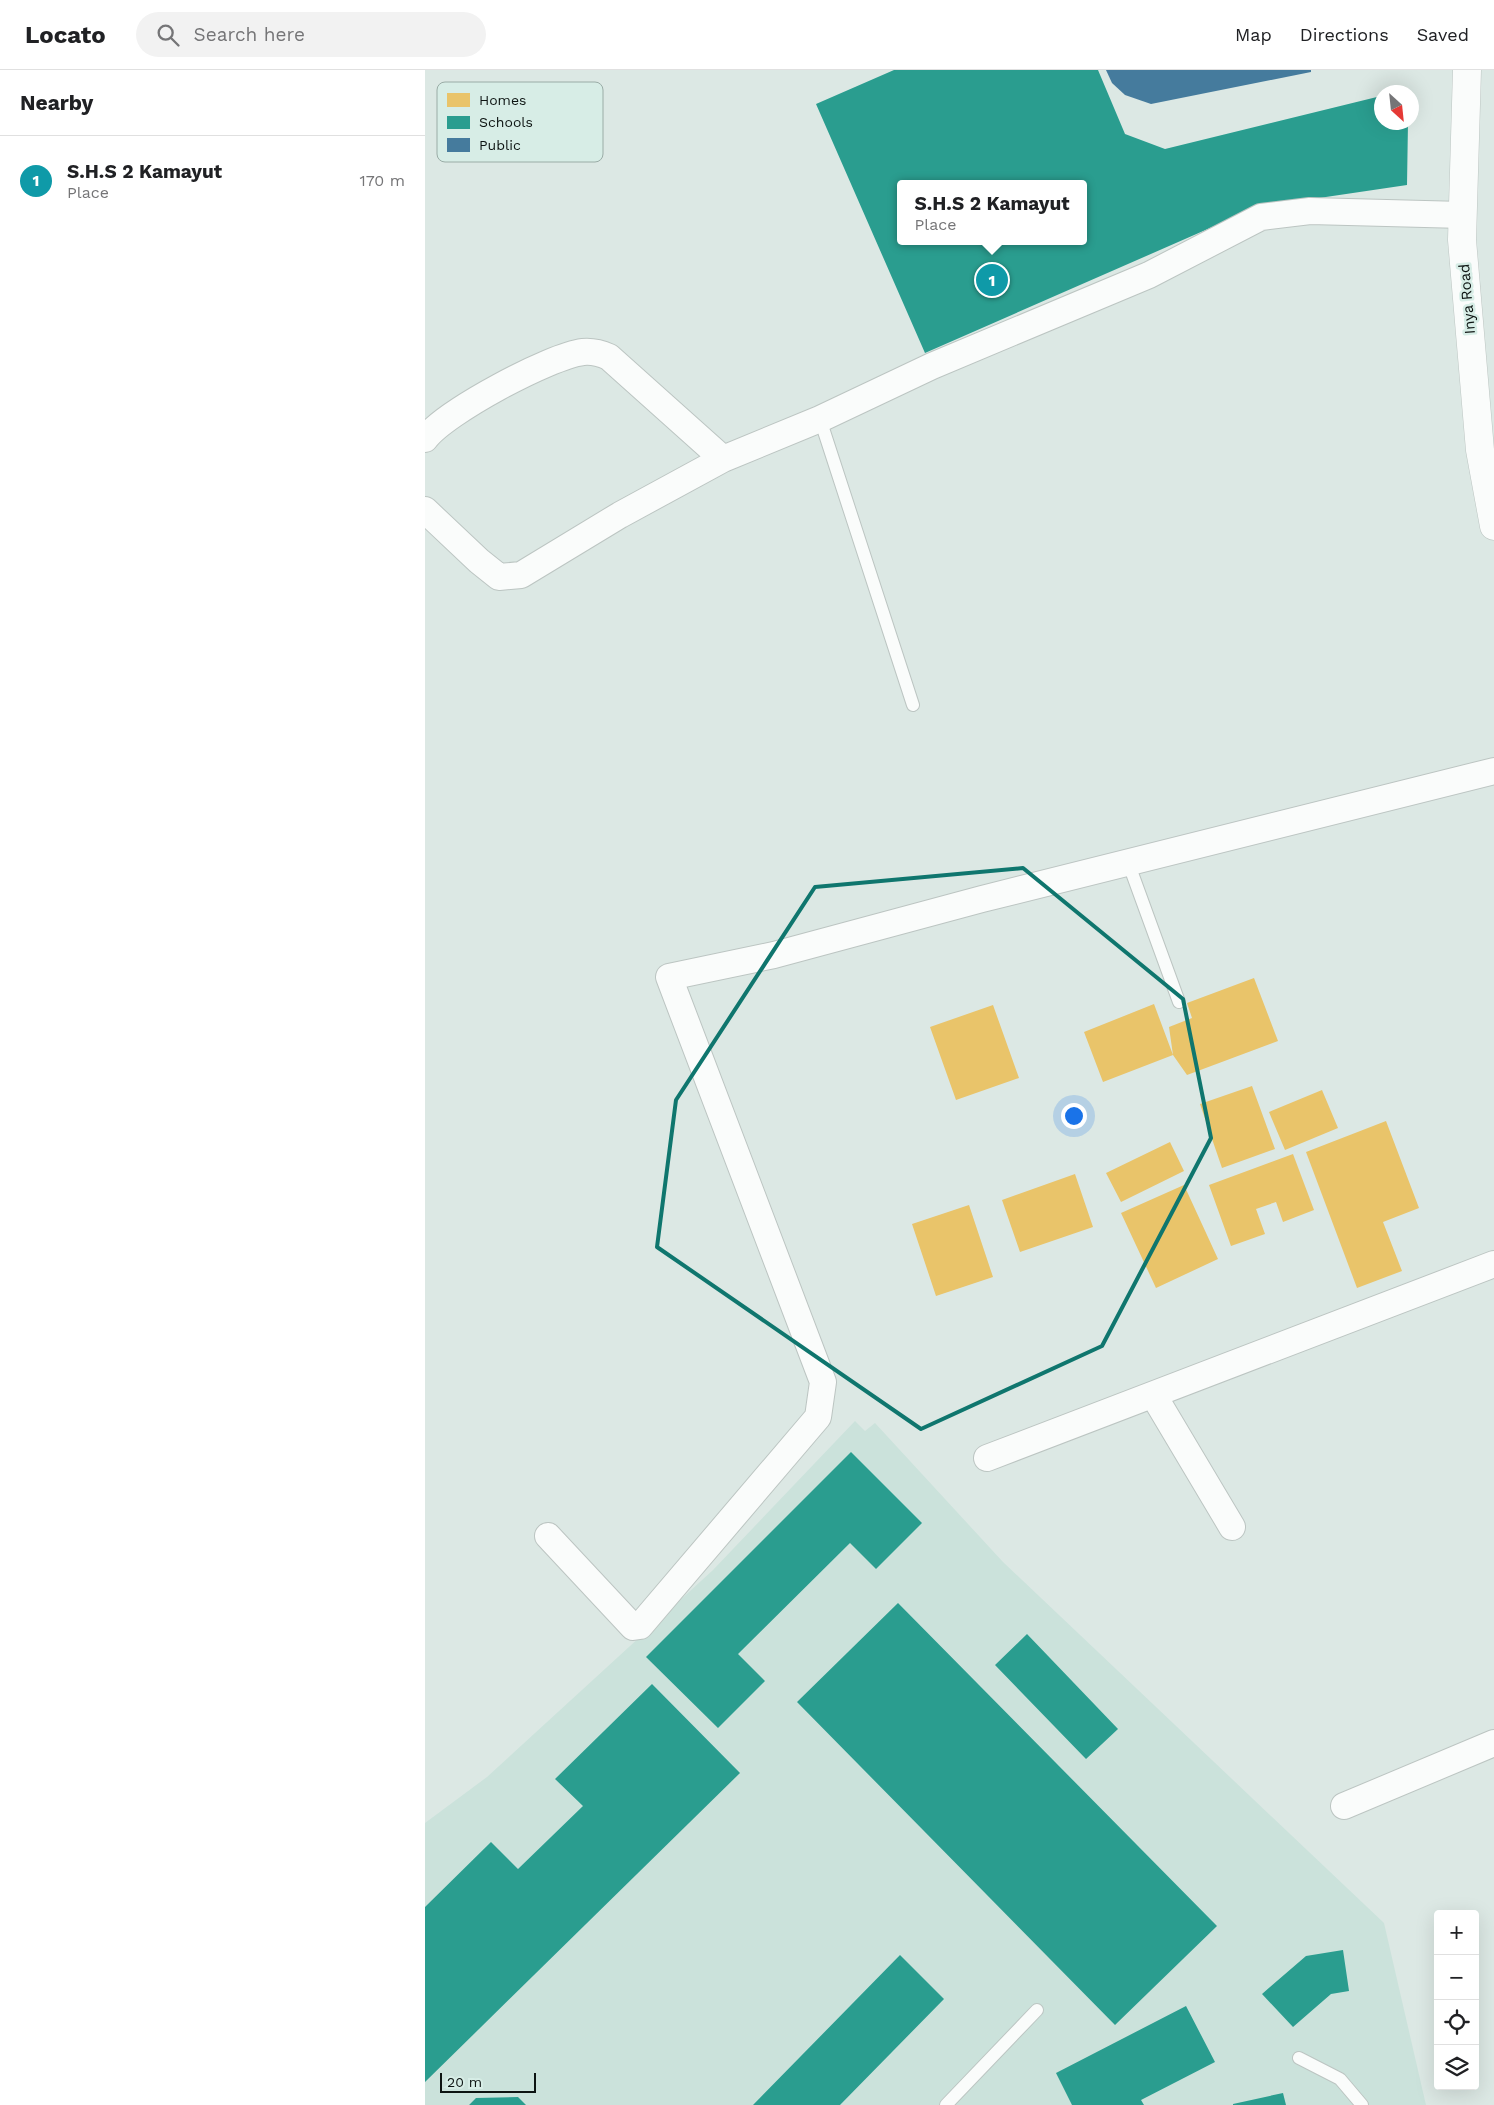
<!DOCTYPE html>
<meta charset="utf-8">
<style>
body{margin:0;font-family:"Work Sans",sans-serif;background:#f2f2f2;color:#202124}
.controls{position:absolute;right:15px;bottom:15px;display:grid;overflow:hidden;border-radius:5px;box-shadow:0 5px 20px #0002}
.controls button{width:45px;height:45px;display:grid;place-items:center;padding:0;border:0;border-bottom:1px solid #e0e0e0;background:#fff;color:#202124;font:25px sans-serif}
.compass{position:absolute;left:949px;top:15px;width:45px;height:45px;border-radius:50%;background:#fff;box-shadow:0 5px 20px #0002;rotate:153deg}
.scale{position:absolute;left:15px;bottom:12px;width:96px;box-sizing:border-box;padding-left:5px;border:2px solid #0d1412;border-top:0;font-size:14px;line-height:18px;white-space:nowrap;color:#0d1412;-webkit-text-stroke:4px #d7ede6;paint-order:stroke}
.you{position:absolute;left:648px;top:1045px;width:18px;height:18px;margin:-12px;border:4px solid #fff;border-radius:50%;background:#1a73e8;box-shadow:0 0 0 8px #1a73e833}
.badge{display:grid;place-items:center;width:32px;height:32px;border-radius:50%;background:#1a73e8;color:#fff;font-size:16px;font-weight:700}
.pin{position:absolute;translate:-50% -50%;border:2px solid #fff;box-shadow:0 1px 5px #0006}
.popup{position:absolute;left:472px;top:110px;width:190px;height:65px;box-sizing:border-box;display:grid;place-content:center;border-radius:5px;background:#fff;filter:drop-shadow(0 1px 4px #0005);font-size:16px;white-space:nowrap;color:#757577}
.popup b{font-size:19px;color:#202124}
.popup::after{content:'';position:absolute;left:50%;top:100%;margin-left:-10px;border:10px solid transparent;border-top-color:#fff}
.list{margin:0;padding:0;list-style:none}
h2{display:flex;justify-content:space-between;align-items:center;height:65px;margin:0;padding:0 20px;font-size:21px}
h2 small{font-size:16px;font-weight:400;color:#757577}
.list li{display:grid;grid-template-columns:32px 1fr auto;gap:15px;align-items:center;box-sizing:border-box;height:90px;padding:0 20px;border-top:1px solid #e0e0e0}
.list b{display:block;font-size:19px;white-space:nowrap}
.list p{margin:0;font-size:16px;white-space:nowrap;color:#757577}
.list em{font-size:16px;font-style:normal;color:#757577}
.icon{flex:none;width:28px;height:28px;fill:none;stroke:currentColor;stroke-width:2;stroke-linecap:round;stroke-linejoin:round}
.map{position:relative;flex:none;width:1069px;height:2035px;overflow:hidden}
header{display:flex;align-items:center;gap:30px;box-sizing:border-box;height:70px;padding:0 25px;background:#fff;border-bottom:1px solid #e0e0e0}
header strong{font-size:24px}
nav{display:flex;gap:28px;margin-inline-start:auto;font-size:18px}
.search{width:350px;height:45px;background:#f2f2f2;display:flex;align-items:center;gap:12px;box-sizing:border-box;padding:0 18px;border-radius:28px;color:#757577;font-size:19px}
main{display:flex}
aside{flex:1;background:#fff}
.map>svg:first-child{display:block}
.built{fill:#cbe2db}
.homes{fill:#e9c46a}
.schools{fill:#2a9d8f;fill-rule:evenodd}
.public{fill:#457b9d}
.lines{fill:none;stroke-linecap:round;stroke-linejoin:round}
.lane-casing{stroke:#bcc5c2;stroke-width:14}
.street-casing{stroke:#bcc5c2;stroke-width:28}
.secondary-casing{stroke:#bcc5c2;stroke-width:29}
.lane{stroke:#fafcfb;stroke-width:12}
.street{stroke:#fafcfb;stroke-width:26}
.secondary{stroke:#fafcfb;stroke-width:28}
.marked{fill:none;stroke:#0f766e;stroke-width:4;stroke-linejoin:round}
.labels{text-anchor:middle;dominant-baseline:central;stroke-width:5;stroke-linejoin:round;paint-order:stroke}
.street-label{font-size:15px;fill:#0d1412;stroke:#d7ede6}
.key{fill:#d7ede6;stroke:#9aaca6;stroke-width:1}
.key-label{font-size:14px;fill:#0d1412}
</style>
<header>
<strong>Locato</strong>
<div class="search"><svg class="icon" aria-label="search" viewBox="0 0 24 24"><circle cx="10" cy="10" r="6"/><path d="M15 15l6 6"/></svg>Search here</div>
<nav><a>Map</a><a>Directions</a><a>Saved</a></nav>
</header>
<main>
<aside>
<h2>Nearby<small></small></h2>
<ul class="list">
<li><span class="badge" style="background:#0f9aa8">1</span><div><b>S.H.S 2 Kamayut</b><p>Place</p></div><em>170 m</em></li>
</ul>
</aside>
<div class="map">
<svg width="1069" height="2035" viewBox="0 0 1069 2035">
<rect width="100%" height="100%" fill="#dce8e4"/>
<!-- built -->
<path class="built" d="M430,1351L440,1361L450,1353L578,1492L959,1853L1001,2035H0V1753L62,1707L288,1500Z"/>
<!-- homes -->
<path class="homes" d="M829,908L853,971L762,1005L748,985L744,957L767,948L762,933Z
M729,934L748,985L678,1012L659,962Z
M568,935L594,1008L531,1030L505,957Z
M827,1016L850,1079L797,1098L775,1034Z
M897,1020L913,1058L860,1080L844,1042Z
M961,1051L994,1138L958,1152L977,1201L932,1218L881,1082Z
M745,1072L759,1101L696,1132L681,1103Z
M868,1084L889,1140L858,1152L851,1132L831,1139L840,1164L806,1176L784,1115Z
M650,1104L668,1157L595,1182L577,1130Z
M759,1115L793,1189L731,1218L696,1143Z
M544,1135L568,1207L511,1226L487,1154Z"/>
<!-- schools -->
<path class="schools" d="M469,0H673L700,64L740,79L956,26V52H983L982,115L833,137L500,283L391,34ZM476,114H658V171H476Z
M426,1382L497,1453L451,1499L425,1473L313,1584L340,1611L293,1658L221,1587Z
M473,1533L792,1856L690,1955L372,1632Z
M602,1564L693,1659L661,1689L570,1595Z
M227,1614L315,1703L0,2012V1837L66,1772L93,1799L158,1736L130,1709Z
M918,1880L924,1921L906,1924L868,1957L837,1924L881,1886Z
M475,1885L519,1929L415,2035H328Z
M761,1936L790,1992L716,2030L719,2035H647L631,2003Z
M858,2023L861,2035H808V2034Z
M93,2027L101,2035H44L51,2028Z"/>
<!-- public -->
<path class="public" d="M681,0H886V2L726,34L700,25L687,13Z"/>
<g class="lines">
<defs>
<path id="lane" d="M395,349L488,635
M703,792L754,932
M874,1988L915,2009L937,2035
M521,2035L612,1940"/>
<path id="street" d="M0,369C20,342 125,286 158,282C168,281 175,283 184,287L298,389
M0,440L54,491L74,507L96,505L195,445L298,389L395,349L507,296L724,205L836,147L885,141L1038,145
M729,1326L807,1457
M562,1388L1069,1194
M123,1466L208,1557L215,1556L393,1347L398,1312L244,907L349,885L557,829L1069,701
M919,1736L1069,1673"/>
<path id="secondary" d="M1042,0L1037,170L1055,380L1069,456"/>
</defs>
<!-- lane casing -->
<use href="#lane" class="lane-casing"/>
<!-- street casing -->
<use href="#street" class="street-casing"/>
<!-- secondary casing -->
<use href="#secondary" class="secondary-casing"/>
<!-- lane -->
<use href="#lane" class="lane"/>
<!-- street -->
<use href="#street" class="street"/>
<!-- secondary -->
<use href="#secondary" class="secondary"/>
</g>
<!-- marked area -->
<path class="marked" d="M598,798L758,929L786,1068L677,1276L496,1359L232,1177L251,1030L390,817Z"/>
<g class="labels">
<!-- street labels -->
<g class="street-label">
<text transform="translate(1042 229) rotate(-95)">Inya Road</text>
</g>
</g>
<!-- legend -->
<rect x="12" y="12" width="166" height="80" rx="8" class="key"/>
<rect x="22" y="23" width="23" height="14" fill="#e9c46a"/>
<rect x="22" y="46" width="23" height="13" fill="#2a9d8f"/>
<rect x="22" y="68" width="23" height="14" fill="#457b9d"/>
<g class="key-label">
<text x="54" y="35">Homes</text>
<text x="54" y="57">Schools</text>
<text x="54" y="80">Public</text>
</g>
</svg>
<div class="controls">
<button>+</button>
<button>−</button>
<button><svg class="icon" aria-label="locate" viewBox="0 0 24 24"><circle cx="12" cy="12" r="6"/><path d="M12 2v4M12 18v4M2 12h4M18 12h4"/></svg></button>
<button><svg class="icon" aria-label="layers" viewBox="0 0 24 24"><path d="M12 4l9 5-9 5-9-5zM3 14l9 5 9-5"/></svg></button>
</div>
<svg class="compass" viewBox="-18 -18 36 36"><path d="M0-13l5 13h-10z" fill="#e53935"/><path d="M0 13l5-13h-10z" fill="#757577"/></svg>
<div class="scale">20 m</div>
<div class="you"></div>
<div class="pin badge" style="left:567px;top:210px;background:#0f9aa8">1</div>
<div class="popup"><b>S.H.S 2 Kamayut</b>Place</div>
</div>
</main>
